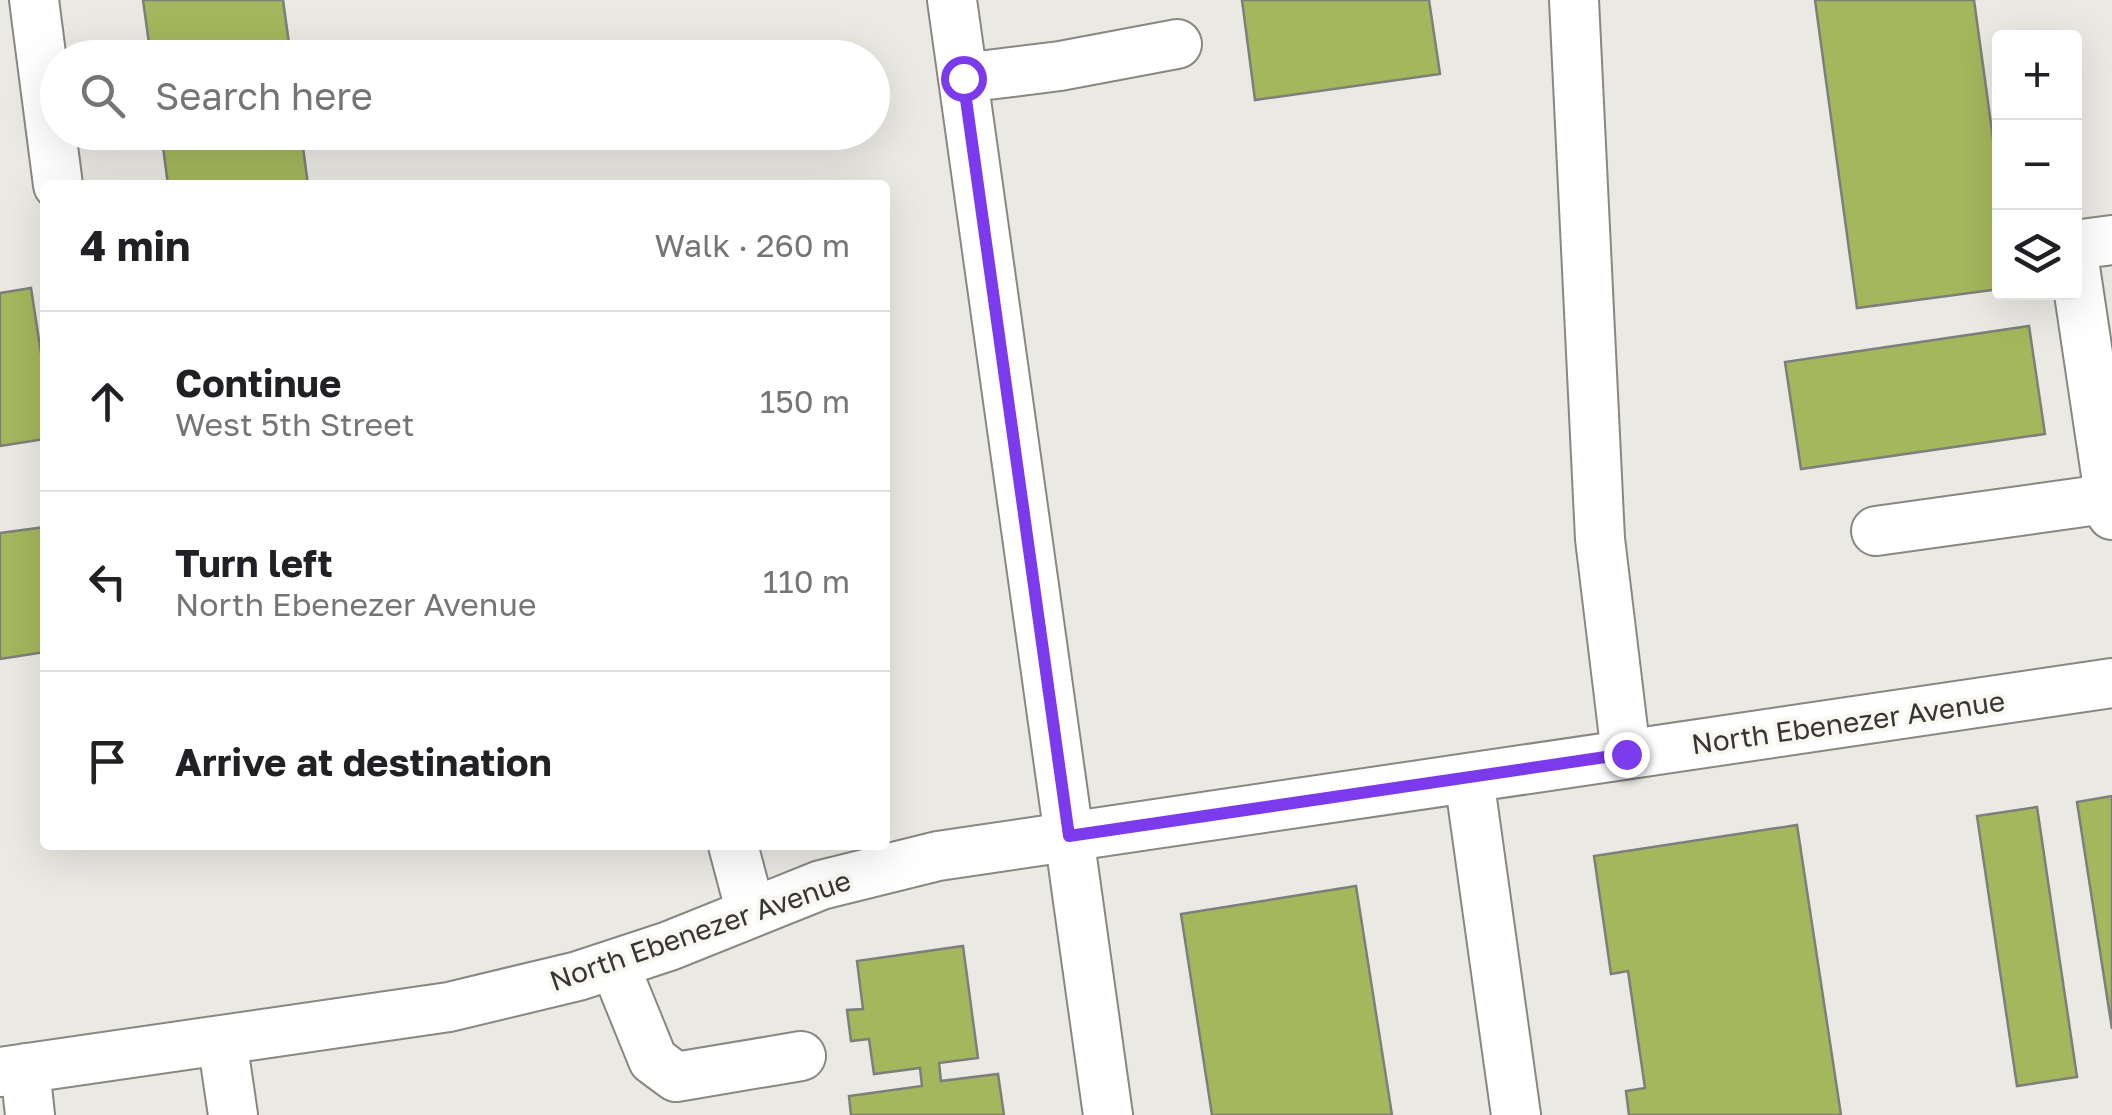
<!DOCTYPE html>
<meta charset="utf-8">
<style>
body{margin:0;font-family:"Golos Text",sans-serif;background:#f6f6f6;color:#202124}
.controls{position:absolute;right:30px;top:30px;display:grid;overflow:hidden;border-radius:10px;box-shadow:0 10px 40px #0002}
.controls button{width:90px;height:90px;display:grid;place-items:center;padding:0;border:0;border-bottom:2px solid #e0e0e0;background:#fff;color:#202124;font:50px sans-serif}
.stop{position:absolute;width:30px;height:30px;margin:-22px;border:8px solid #7c3aed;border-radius:50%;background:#fff}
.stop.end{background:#7c3aed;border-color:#fff;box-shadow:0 2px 10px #0008}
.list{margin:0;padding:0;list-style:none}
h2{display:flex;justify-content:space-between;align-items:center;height:130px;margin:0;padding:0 40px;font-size:42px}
h2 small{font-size:32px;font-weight:400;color:#757577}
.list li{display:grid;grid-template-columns:65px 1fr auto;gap:30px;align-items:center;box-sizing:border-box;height:180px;padding:0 40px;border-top:2px solid #e0e0e0}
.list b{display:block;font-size:38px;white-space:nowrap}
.list p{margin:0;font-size:32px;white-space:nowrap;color:#757577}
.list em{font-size:32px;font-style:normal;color:#757577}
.icon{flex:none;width:55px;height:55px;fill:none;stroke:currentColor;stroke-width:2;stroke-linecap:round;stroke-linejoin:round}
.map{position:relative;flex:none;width:2112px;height:1115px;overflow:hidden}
.search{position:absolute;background:#fff;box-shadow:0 10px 40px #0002;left:40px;top:40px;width:850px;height:110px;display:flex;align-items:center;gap:25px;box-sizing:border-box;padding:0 35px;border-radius:55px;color:#757577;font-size:38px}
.panel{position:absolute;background:#fff;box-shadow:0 10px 40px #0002;left:40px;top:180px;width:850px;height:670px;border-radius:10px}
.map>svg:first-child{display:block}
.building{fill:#a4b75c;stroke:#7e7f7a;stroke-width:2.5}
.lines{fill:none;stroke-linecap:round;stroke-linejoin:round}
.minor-casing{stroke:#888782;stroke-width:52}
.minor{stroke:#fff;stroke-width:48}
.route{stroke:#7c3aed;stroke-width:12}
.labels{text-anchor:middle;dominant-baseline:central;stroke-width:8;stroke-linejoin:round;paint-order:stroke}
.street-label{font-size:28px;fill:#363533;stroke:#f8f7f1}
</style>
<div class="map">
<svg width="2112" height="1115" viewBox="0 0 2112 1115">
<rect width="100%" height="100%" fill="#eae9e4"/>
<!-- building -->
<path class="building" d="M143,0H283L291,58H151Z
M1242,0H1429L1440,74L1255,100Z
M1815,0H1974L2000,189V289L1857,308Z
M161,132H301L308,185H168Z
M31,288L45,379V439L0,446V293Z
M2029,326L2045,434L1801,469L1785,362Z
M45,527V652L0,659V533Z
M2112,796V1029L2077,802Z
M2037,807L2077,1077L2017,1086L1977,816Z
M1797,825L1841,1115H1629L1626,1091L1645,1088L1628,971L1611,974L1594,856Z
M1356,886L1392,1115H1212L1181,914Z
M963,946L978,1058L939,1063L941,1081L998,1074L1004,1115H851L849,1096L922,1086L920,1068L874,1074L869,1039L851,1041L847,1010L863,1009L857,961Z"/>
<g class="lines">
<defs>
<path id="minor" d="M34,0L58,185
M952,0L1108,1115
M1574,0L1600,539L1626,754
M963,78L1060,66L1177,44
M2074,245L2112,240
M2074,260L2112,515
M1876,531L2112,498
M1469,778L1516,1115
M733,845L751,913
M614,964L653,1060L676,1077L801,1056
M222,1040L233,1115
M25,1068L30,1115
M0,1072L449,1007L578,976L669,946L821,885L938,856L2112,683"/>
</defs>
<!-- minor casing -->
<use href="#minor" class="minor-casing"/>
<!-- minor -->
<use href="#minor" class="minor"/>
</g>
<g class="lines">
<!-- route -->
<path class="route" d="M963,78L1069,836L1626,754"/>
</g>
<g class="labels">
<!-- street labels -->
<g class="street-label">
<text transform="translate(1848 722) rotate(-8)">North Ebenezer Avenue</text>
<text transform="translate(700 930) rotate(-19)">North Ebenezer Avenue</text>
</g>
</g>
</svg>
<div class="controls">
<button>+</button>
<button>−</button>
<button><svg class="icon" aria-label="layers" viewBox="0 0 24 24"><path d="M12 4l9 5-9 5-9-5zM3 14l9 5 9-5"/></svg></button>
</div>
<div class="stop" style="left:963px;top:78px"></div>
<div class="stop end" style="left:1626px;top:754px"></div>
<div class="search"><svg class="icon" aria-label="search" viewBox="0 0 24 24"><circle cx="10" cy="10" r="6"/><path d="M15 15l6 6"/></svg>Search here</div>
<section class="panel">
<h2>4 min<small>Walk · 260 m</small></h2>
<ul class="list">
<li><svg class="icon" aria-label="ahead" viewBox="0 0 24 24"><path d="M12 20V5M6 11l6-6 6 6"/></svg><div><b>Continue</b><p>West 5th Street</p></div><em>150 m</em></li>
<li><svg class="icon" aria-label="left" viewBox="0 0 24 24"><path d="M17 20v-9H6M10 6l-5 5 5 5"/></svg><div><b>Turn left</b><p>North Ebenezer Avenue</p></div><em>110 m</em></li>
<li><svg class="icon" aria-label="arrive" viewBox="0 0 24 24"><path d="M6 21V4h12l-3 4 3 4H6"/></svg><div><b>Arrive at destination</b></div></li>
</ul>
</section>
</div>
